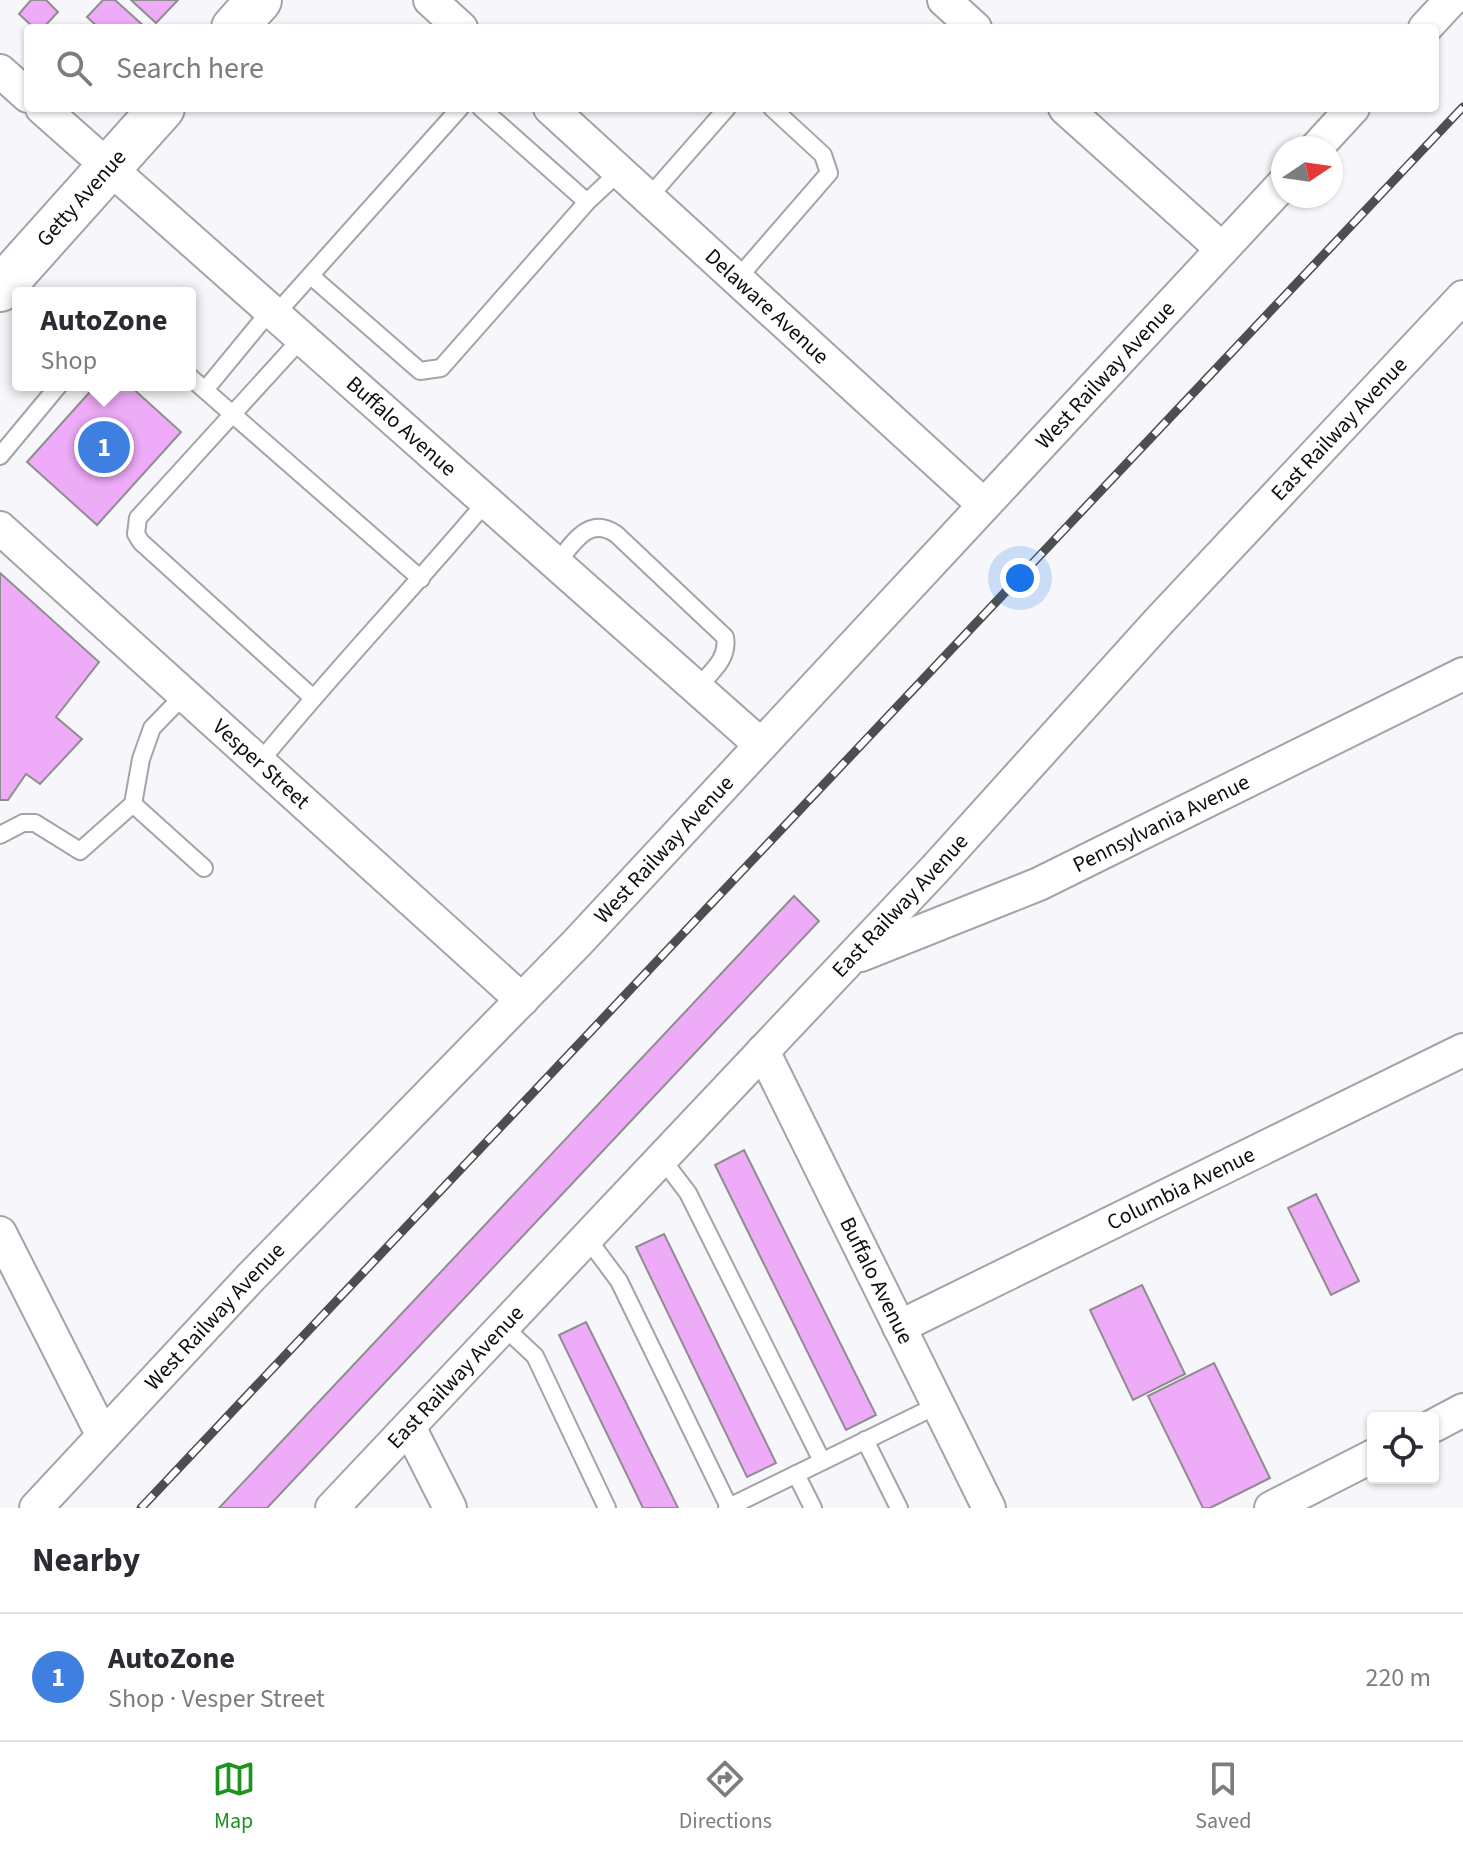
<!DOCTYPE html>
<meta charset="utf-8">
<style>
body{margin:0;font-family:"Source Sans 3",sans-serif;background:#f2f2f3;color:#2b2b33}
.controls{position:absolute;right:24px;bottom:24px;display:grid;overflow:hidden;border-radius:8px;box-shadow:0 2px 6px #0004}
.controls button{width:72px;height:72px;display:grid;place-items:center;padding:0;border:0;border-bottom:2px solid #e1e1e2;background:#fff;color:#2b2b33;font:40px sans-serif}
.compass{position:absolute;left:1271px;top:136px;width:72px;height:72px;border-radius:50%;background:#fff;box-shadow:0 2px 6px #0004;rotate:77deg}
.you{position:absolute;left:1020px;top:578px;width:28px;height:28px;margin:-20px;border:6px solid #fff;border-radius:50%;background:#1a73e8;box-shadow:0 0 0 12px #1a73e833}
.badge{display:grid;place-items:center;width:52px;height:52px;border-radius:50%;background:#1f931f;color:#fff;font-size:26px;font-weight:700}
.pin{position:absolute;translate:-50% -50%;border:4px solid #fff;box-shadow:0 2px 8px #0006}
.popup{position:absolute;left:12px;top:287px;width:184px;height:104px;box-sizing:border-box;display:grid;place-content:center;border-radius:8px;background:#fff;filter:drop-shadow(0 2px 6px #0005);font-size:26px;white-space:nowrap;color:#7c7c81}
.popup b{font-size:30px;color:#2b2b33}
.popup::after{content:'';position:absolute;left:50%;top:100%;margin-left:-16px;border:16px solid transparent;border-top-color:#fff}
.list{margin:0;padding:0;list-style:none}
h2{display:flex;justify-content:space-between;align-items:center;height:104px;margin:0;padding:0 32px;font-size:34px}
h2 small{font-size:26px;font-weight:400;color:#7c7c81}
.list li{display:grid;grid-template-columns:52px 1fr auto;gap:24px;align-items:center;box-sizing:border-box;height:128px;padding:0 32px;border-top:2px solid #e1e1e2}
.list b{display:block;font-size:30px;white-space:nowrap}
.list p{margin:0;font-size:26px;white-space:nowrap;color:#7c7c81}
.list em{font-size:26px;font-style:normal;color:#7c7c81}
.icon{flex:none;width:44px;height:44px;fill:none;stroke:currentColor;stroke-width:2;stroke-linecap:round;stroke-linejoin:round}
.map{position:relative;flex:none;width:1463px;height:1508px;overflow:hidden}
.search{position:absolute;background:#fff;box-shadow:0 2px 6px #0004;left:24px;right:24px;top:24px;height:88px;display:flex;align-items:center;gap:20px;box-sizing:border-box;padding:0 28px;border-radius:8px;color:#7c7c81;font-size:30px}
.sheet{height:232px;background:#fff}
nav{display:flex;justify-content:space-around;align-items:center;box-sizing:border-box;height:112px;border-top:2px solid #e1e1e2;background:#fff;font-size:22px;color:#7c7c81}
nav a{display:grid;justify-items:center;gap:4px}
nav .on{color:#1f931f}
.map>svg:first-child{display:block}
.building{fill:#eeabf7;stroke:#8f8d8f;stroke-width:2}
.lines{fill:none;stroke-linecap:round;stroke-linejoin:round}
.lane-casing{stroke:#a3a4a7;stroke-width:20}
.street-casing{stroke:#a3a4a7;stroke-width:36}
.secondary-casing{stroke:#a3a4a7;stroke-width:48}
.lane{stroke:#fff;stroke-width:16}
.street{stroke:#fff;stroke-width:32}
.secondary{stroke:#fff;stroke-width:44}
.rail-casing{stroke:#4d4e4f;stroke-width:9}
.rail{stroke:#fff;stroke-width:6;stroke-dasharray:18;stroke-linecap:butt}
.labels{text-anchor:middle;dominant-baseline:central;stroke-width:6;stroke-linejoin:round;paint-order:stroke}
.street-label{font-size:22px;fill:#0d0e0f;stroke:#fff}
</style>
<div class="map">
<svg width="1463" height="1508" viewBox="0 0 1463 1508">
<rect width="100%" height="100%" fill="#f7f7fb"/>
<!-- building -->
<path class="building" d="M31,0H46L58,12L43,28H34L19,14Z
M103,0H115L146,28H99L87,17Z
M131,0H178L156,23Z
M96,385H129L181,432L97,525L27,462Z
M0,573L99,662L56,717L82,739L40,784L26,774L8,800H0Z
M794,896L819,921L267,1508H219Z
M744,1150L876,1415L846,1430L715,1165Z
M1316,1194L1359,1281L1331,1295L1288,1208Z
M664,1234L776,1463L747,1477L636,1247Z
M1142,1285L1185,1374L1133,1400L1090,1310Z
M586,1322L678,1508H643L559,1335Z
M1214,1363L1270,1478L1210,1508H1203L1148,1396Z"/>
<g class="lines">
<defs>
<path id="lane" d="M649,197L727,108
M587,202L620,171
M311,276L420,371L441,368L587,202L481,108
M738,278L829,173L823,155L772,108
M275,315L460,108
M302,338L138,518L136,534L141,542L312,697
M190,377L421,579
M205,390L270,311
M0,456L59,385
M556,564C573,544 588,515 616,534L725,637C729,659 711,672 697,688
M184,695L152,728L141,759L133,804L204,868
M259,763C332,673 412,590 486,502
M0,835L23,823H35L80,851L133,804
M662,1159L688,1193L822,1461
M587,1238L619,1281L729,1507
M504,1327L535,1356L607,1508
M865,1440L899,1508
M796,1474L813,1508
M727,1508L938,1405"/>
<g id="street">
<path d="M430,0L461,28"/>
<path d="M944,0L975,28"/>
<path d="M1425,28L1451,0"/>
<path d="M0,71L28,96"/>
<path id="s1" d="M42,108L761,745"/>
<path id="s2" d="M550,108L984,505"/>
<path d="M1065,108L1222,249"/>
<path d="M1316,148L1353,108"/>
<path id="s3" d="M0,528L522,1000"/>
<path id="s4" d="M861,955L1039,884L1463,674"/>
<path id="s5" d="M763,1051L989,1508"/>
<path d="M0,1233L103,1436"/>
<path id="s6" d="M899,1327L1463,1050"/>
<path d="M1433,1426L1463,1410"/>
<path d="M409,1427L450,1508"/>
<path id="s7" d="M36,1508L251,1277L577,943L1283,184"/>
<path id="s8" d="M332,1508L936,868L1160,620L1463,297"/>
<path d="M1271,1508L1373,1456"/>
</g>
<g id="secondary">
<path d="M234,28L259,0"/>
<path id="s9" d="M0,289L162,108"/>
</g>
</defs>
<!-- lane casing -->
<use href="#lane" class="lane-casing"/>
<!-- street casing -->
<use href="#street" class="street-casing"/>
<!-- secondary casing -->
<use href="#secondary" class="secondary-casing"/>
<!-- lane -->
<use href="#lane" class="lane"/>
<!-- street -->
<use href="#street" class="street"/>
<!-- secondary -->
<use href="#secondary" class="secondary"/>
<defs>
<path id="rail" d="M141,1508L1463,107"/>
</defs>
<!-- rail casing -->
<use href="#rail" class="rail-casing"/>
<!-- rail -->
<use href="#rail" class="rail"/>
</g>
<g class="labels">
<!-- street labels -->
<g class="street-label">
<text stroke="none"><textPath href="#s9" startOffset="122">Getty Avenue</textPath></text>
<text stroke="none"><textPath href="#s2" startOffset="294">Delaware Avenue</textPath></text>
<text stroke="none"><textPath href="#s7" startOffset="1558">West Railway Avenue</textPath></text>
<text stroke="none"><textPath href="#s1" startOffset="480">Buffalo Avenue</textPath></text>
<text stroke="none"><textPath href="#s8" startOffset="1476">East Railway Avenue</textPath></text>
<text stroke="none"><textPath href="#s3" startOffset="352">Vesper Street</textPath></text>
<text stroke="none"><textPath href="#s4" startOffset="328">Pennsylvania Avenue</textPath></text>
<text stroke="none"><textPath href="#s7" startOffset="910">West Railway Avenue</textPath></text>
<text stroke="none"><textPath href="#s8" startOffset="828">East Railway Avenue</textPath></text>
<text stroke="none"><textPath href="#s6" startOffset="314">Columbia Avenue</textPath></text>
<text stroke="none"><textPath href="#s5" startOffset="256">Buffalo Avenue</textPath></text>
<text stroke="none"><textPath href="#s7" startOffset="262">West Railway Avenue</textPath></text>
<text stroke="none"><textPath href="#s8" startOffset="180">East Railway Avenue</textPath></text>
</g>
</g>
</svg>
<div class="controls">
<button><svg class="icon" aria-label="locate" viewBox="0 0 24 24"><circle cx="12" cy="12" r="6"/><path d="M12 2v4M12 18v4M2 12h4M18 12h4"/></svg></button>
</div>
<svg class="compass" viewBox="-18 -18 36 36"><path d="M0-13l5 13h-10z" fill="#e53935"/><path d="M0 13l5-13h-10z" fill="#7c7c81"/></svg>
<div class="you"></div>
<div class="pin badge" style="left:104px;top:447px;background:#3f7fe0">1</div>
<div class="popup"><b>AutoZone</b>Shop</div>
<div class="search"><svg class="icon" aria-label="search" viewBox="0 0 24 24"><circle cx="10" cy="10" r="6"/><path d="M15 15l6 6"/></svg>Search here</div>
</div>
<section class="sheet">
<h2>Nearby<small></small></h2>
<ul class="list">
<li><span class="badge" style="background:#3f7fe0">1</span><div><b>AutoZone</b><p>Shop · Vesper Street</p></div><em>220 m</em></li>
</ul>
</section>
<nav>
<a class="on"><svg class="icon" aria-label="map" viewBox="0 0 24 24"><path d="M3 6l6-2 6 2 6-2v14l-6 2-6-2-6 2zM9 4v14M15 6v14"/></svg>Map</a>
<a><svg class="icon" aria-label="directions" viewBox="0 0 24 24"><path d="M12 3l9 9-9 9-9-9zM9 14v-3h6M13 9l2 2-2 2"/></svg>Directions</a>
<a><svg class="icon" aria-label="saved" viewBox="0 0 24 24"><path d="M7 4h10v16l-5-4-5 4z"/></svg>Saved</a>
</nav>
